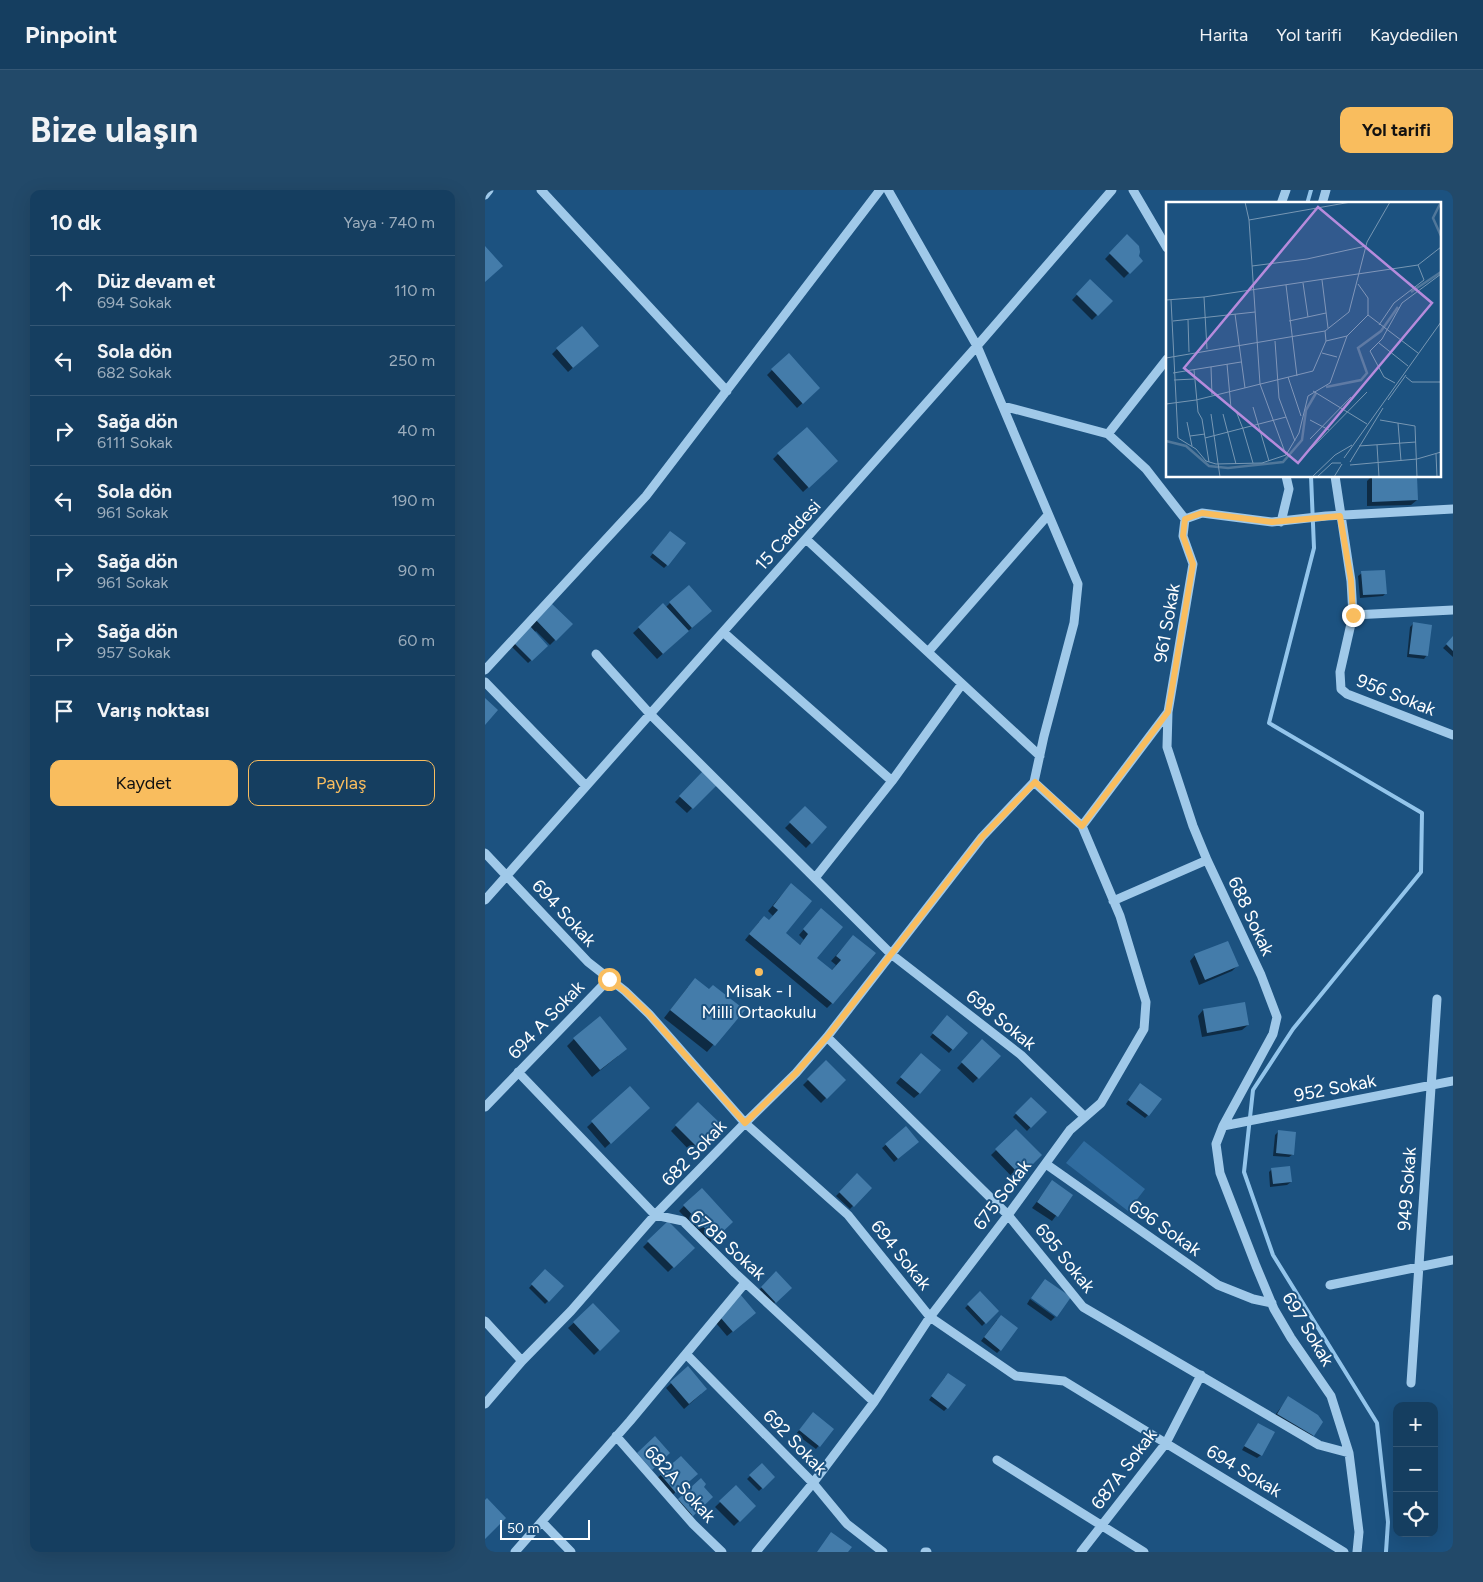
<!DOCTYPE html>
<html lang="tr">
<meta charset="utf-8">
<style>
body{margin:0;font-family:Figtree,sans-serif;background:#224969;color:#f1f3f6}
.controls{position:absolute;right:15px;bottom:15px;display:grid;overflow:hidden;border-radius:10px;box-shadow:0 5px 20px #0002}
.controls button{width:45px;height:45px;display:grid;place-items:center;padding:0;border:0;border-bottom:1px solid #345775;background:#153e60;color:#f1f3f6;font:25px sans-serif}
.scale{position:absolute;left:15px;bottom:12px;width:90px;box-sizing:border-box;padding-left:5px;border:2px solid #fff;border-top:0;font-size:14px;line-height:18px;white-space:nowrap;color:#fff;-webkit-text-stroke:4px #1c5280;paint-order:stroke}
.stop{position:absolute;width:15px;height:15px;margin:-11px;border:4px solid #f9bd5e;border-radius:50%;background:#fff}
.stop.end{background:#f9bd5e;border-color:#fff;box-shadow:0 1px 5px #0008}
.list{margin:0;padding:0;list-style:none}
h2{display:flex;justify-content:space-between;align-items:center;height:65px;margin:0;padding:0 20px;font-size:21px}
h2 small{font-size:16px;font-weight:400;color:#9daebd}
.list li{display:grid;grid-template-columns:32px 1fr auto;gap:15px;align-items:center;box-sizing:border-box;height:70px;padding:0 20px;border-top:1px solid #345775}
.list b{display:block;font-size:19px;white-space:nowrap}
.list p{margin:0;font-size:16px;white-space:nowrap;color:#9daebd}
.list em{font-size:16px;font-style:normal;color:#9daebd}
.actions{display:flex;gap:10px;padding:15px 20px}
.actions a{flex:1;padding:11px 0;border:1px solid #f9bd5e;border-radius:10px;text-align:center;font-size:18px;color:#f9bd5e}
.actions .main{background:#f9bd5e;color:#111}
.icon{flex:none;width:28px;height:28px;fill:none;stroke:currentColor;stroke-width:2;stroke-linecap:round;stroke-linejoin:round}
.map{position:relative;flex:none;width:968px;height:1362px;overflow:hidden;border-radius:10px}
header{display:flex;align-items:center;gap:30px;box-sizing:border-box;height:70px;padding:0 25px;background:#153e60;border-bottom:1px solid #345775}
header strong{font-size:24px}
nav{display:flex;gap:28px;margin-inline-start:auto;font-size:18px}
.intro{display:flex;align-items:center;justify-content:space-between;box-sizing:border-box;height:120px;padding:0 30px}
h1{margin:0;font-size:35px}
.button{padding:12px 22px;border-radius:10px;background:#f9bd5e;color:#111;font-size:18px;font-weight:700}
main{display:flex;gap:30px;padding:0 30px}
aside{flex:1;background:#153e60;border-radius:10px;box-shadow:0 5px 20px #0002}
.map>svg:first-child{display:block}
.green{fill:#306c9f}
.shadow{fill:#0007}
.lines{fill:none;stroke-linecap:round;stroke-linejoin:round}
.stream{stroke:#93c5eb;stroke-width:4}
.building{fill:#447caa}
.minor{stroke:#a0c9e9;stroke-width:9}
.route{stroke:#f9bd5e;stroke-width:6}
.poi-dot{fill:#f9bd5e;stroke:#1c5280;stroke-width:2}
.labels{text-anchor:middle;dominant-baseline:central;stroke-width:4;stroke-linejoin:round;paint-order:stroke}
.street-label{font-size:18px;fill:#fff;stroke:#1c5280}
.poi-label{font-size:18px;fill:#fff;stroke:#1c5280}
.inset-river{fill:none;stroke:#50779a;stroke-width:2.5}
.inset-road{fill:none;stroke:#7797b3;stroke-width:1}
.view{fill:#b68bdc;fill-opacity:0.15;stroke:#b68bdc;stroke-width:2.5}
.inset-edge{fill:none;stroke:#fff;stroke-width:2.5}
</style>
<header>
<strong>Pinpoint</strong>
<nav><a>Harita</a><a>Yol tarifi</a><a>Kaydedilen</a></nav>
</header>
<div class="intro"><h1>Bize ulaşın</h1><a class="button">Yol tarifi</a></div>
<main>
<aside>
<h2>10 dk<small>Yaya · 740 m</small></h2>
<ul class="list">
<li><svg class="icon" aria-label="ahead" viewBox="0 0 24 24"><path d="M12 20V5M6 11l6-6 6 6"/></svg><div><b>Düz devam et</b><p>694 Sokak</p></div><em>110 m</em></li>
<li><svg class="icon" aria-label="left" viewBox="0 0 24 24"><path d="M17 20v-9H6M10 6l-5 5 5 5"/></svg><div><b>Sola dön</b><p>682 Sokak</p></div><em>250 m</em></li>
<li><svg class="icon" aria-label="right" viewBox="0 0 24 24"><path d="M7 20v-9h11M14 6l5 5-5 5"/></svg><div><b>Sağa dön</b><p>6111 Sokak</p></div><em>40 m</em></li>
<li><svg class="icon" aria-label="left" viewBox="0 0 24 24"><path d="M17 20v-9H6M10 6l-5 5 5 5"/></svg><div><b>Sola dön</b><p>961 Sokak</p></div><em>190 m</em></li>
<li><svg class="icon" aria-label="right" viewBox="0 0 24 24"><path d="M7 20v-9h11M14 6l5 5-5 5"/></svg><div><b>Sağa dön</b><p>961 Sokak</p></div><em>90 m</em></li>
<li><svg class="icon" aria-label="right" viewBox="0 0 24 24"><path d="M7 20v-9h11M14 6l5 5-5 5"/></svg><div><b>Sağa dön</b><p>957 Sokak</p></div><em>60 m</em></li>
<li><svg class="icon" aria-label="arrive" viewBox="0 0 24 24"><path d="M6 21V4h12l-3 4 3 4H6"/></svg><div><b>Varış noktası</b></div></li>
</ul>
<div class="actions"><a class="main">Kaydet</a><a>Paylaş</a></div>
</aside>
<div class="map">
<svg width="968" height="1362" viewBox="0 0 968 1362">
<rect width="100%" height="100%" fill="#1c5280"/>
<!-- green -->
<path class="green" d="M599,951L660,999L643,1021L581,973Z"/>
<!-- shadow -->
<path class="shadow" d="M642,46L652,66L656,71L639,88L620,69Z
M605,91L626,111L607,130L587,110Z
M72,159L107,161L83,182L67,164Z
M287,180L329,203L312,218L282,185Z
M293,264L346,276L318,302L288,269Z
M887,286H931L932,310L926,315L882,316V291Z
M182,345V375L179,378L165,367Z
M877,383L901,403L898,406L875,408L873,386Z
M185,413L220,426L172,469L148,443L178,415L180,418Z
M66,414L86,434L65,455L51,441L49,443L62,456L43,473L26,456Z
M928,434L942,465L939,469L922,467L925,437Z
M968,448V467L958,458Z
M218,583L230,595L202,623L190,612Z
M320,618L341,637L321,658L300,638Z
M301,700L299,743L314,756L319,750L314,745L331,725V768L346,781L351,775L346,771L363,752L347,813L342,818L260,750L274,732L284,731L288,726L283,721Z
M710,765L752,776L747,781L714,795L705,771Z
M203,797L224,801L258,820L222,862L179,828Z
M718,820L763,835L757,840L717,847L713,826Z
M459,830L481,843L464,863L445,847Z
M89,849L133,866L107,887L82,856Z
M497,851L514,866L488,893L472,878Z
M431,870L435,903L429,908L411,893Z
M341,872L359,890L336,913L318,895Z
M145,898L158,923L120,958L102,937Z
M652,898L663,925L660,928L641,914Z
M546,908L560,922L542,941L528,927Z
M213,913L235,935L207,963L186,941Z
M421,938L429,955L409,972L397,958Z
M531,941L555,965L530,990L506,965Z
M794,941L808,964L804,967L788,966L790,945Z
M787,979L806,992L802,995L785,997L784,982Z
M372,985L385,998L365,1019L351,1006Z
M567,992L587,1005L567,1031L547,1018Z
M199,1016L241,1037L224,1053L194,1021Z
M183,1032L208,1058L183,1082L158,1057Z
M60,1080L77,1097L60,1114L44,1098Z
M291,1083L305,1098L287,1115L273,1101Z
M495,1103L512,1121L497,1136L480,1118Z
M545,1109L570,1127L566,1131L542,1114Z
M108,1115L133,1141L109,1165L83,1138Z
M239,1126L264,1128L242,1146L231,1133Z
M512,1130L515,1160L512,1163L496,1151Z
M203,1178L216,1204L199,1219L181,1198Z
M460,1187L462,1218L459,1221L444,1210Z
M804,1207L828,1245L823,1251L787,1229Z
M325,1227L348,1239L331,1259L311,1244Z
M773,1234L776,1265L772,1268L757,1260Z
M196,1267L206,1289L185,1307L170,1290Z
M277,1274L289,1287L274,1301L262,1289Z
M216,1290L221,1312L202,1330L188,1315Z
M251,1297L269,1316L249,1336L230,1317Z"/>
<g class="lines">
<!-- stream -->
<path class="stream" d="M822,14L826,0
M826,286L829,358L784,533L937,623L936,682L808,839L768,900L759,982L788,1065L892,1233L903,1332L901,1362"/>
</g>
<!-- building -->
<path class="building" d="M642,44L654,56L655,62L654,66L658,71L645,84L624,63Z
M0,56L18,76L0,92Z
M605,89L628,111L613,126L591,104Z
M97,136L114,156L88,178L71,158Z
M304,163L335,198L318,214L286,179Z
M322,237L353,271L324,298L292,263Z
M887,286H932L933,310L887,312Z
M185,341L201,353L183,376L167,363Z
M900,380L902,404L878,405L876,381Z
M204,395L227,421L207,438L184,412Z
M66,413L88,434L71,451L50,429Z
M178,413L204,441L178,464L153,437Z
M928,432L947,435L943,466L924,464Z
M45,436L63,456L47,471L28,452Z
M968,446V461L961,454Z
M0,508L13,520L0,535Z
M218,581L232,595L208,619L194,606Z
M320,616L342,637L327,654L304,632Z
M306,693L327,711L301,743L315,755L323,744L318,739L336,718L358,737L332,768L347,780L356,770L351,766L368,745L391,763L348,814L264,744L279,726L284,730L293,720L288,716Z
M743,751L754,776L720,790L709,764Z
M210,788L224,799L228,795L260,820L230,856L185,820Z
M760,812L764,835L722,843L718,819Z
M462,825L483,843L468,860L447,843Z
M115,826L142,859L115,880L88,848Z
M497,849L516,866L494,889L476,872Z
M436,863L456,880L435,904L415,887Z
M341,870L361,890L342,909L322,889Z
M655,893L677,909L664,926L643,910Z
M145,896L165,918L126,954L106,931Z
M546,907L562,922L546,938L530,923Z
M213,912L237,935L213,958L190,935Z
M421,936L434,952L413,969L400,954Z
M531,939L557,965L536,986L510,959Z
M793,940L811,942L809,965L791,963Z
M805,976L807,992L788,994L786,978Z
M372,983L387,998L369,1017L354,1002Z
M567,990L588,1005L573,1027L552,1012Z
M217,998L248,1032L230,1049L198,1015Z
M183,1031L210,1058L189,1078L162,1051Z
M60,1079L79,1096L64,1112L46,1094Z
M291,1081L307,1098L291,1113L276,1097Z
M560,1089L586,1107L572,1127L546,1108Z
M495,1101L514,1121L501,1134L482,1114Z
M255,1104L271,1123L248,1142L235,1127L243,1120V1115Z
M108,1113L135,1141L115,1161L88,1132Z
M516,1125L533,1138L516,1161L499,1147Z
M203,1176L222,1199L204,1214L185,1192Z
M463,1183L481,1195L463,1219L446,1206Z
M803,1206L833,1225L838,1232L829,1246L792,1224Z
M328,1222L349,1239L335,1257L314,1240Z
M773,1233L790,1242L777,1266L759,1256Z
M170,1246L185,1263L167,1280L152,1263Z
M196,1266L213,1284L191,1303L175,1284Z
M277,1273L290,1287L278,1299L264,1285Z
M216,1288L221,1294L219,1297L228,1307L208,1326L193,1309Z
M251,1295L271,1316L255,1332L234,1311Z
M2,1308L21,1328L0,1349V1310Z
M346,1342L367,1357L363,1362H332Z"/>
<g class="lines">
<!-- minor -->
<path class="minor" d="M56,0L242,201
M403,0L492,156L593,394L589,433L559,546L549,592
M648,0L682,58
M0,5L4,0
M796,14L801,0
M837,14L841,0
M518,216L623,244L661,279L700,329
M623,244L682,169
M850,286L866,391L868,425L855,482L856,499L862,504L968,545
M796,332L804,299L801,286
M321,349L555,566
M868,425L968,420
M238,442L407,591
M443,462L563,325
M111,464L165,524L406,764L536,865L600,927
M0,480L161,306L395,0
M0,492L101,596
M683,522L682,557L708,636L722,670L776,785L792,827L788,844L738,936L731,954L735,983L771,1076L789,1119L806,1148L846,1206L864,1263L874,1342L872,1362
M597,636L683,522L708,374L698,346L700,329L717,323L787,332L841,326L968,319
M0,663L103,772L140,801L164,824L260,933L363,1025L445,1127L531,1186L579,1191L859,1362
M330,688L407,591L477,494
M0,710L492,156L627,0
M628,711L722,670
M342,847L523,1025L598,1117L834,1255L864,1263
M33,882L170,1025L198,1031L250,1083L389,1212
M0,917L124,789
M738,936L968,891
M561,974L733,1095L768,1109L787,1113
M845,1095L968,1070
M0,1131L37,1171
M201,1164L328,1293L362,1334L398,1362
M926,1193L952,809
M0,1214L37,1171L86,1121L170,1025L260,933L311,883L342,847L497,647L549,592
M131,1246L208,1334L237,1362
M512,1270L659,1362
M57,1332L86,1362
M30,1362L145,1231L260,1093
M271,1362L328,1293L389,1212L445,1127L523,1025L585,940L616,913L659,839L661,812L635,726L597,636L549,592
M440,1362H442
M596,1362L681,1253L716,1185"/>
</g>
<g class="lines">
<!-- route -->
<path class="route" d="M124,789L140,801L164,824L260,933L311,883L342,847L497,647L550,592L597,636L683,522L708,374L698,346L700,329L717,323L787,332L855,326L866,390L868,425"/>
</g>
<!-- markers -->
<circle class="poi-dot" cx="274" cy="782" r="5"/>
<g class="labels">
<!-- street labels -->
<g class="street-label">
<text transform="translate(303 345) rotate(-48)">15 Caddesi</text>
<text transform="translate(682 433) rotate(-80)">961 Sokak</text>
<text transform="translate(911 505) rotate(22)">956 Sokak</text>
<text transform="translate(79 723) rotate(47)">694 Sokak</text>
<text transform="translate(766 726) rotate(65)">688 Sokak</text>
<text transform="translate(61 830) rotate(-46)">694 A Sokak</text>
<text transform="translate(516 830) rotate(39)">698 Sokak</text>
<text transform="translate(850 898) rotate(-11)">952 Sokak</text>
<text transform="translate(209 963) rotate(-46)">682 Sokak</text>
<text transform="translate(922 999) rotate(-86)">949 Sokak</text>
<text transform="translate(517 1005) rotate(-53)">675 Sokak</text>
<text transform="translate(680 1038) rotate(35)">696 Sokak</text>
<text transform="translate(243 1055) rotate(42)">678B Sokak</text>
<text transform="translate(416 1065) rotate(51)">694 Sokak</text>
<text transform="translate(580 1068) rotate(51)">695 Sokak</text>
<text transform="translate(823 1139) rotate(59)">697 Sokak</text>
<text transform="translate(310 1252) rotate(46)">692 Sokak</text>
<text transform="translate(639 1279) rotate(-53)">687A Sokak</text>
<text transform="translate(759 1281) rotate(31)">694 Sokak</text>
<text transform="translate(195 1294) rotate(48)">682A Sokak</text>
</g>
<!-- poi labels -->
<g class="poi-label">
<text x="274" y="801">Misak - I<tspan x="274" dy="21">Milli Ortaokulu</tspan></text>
</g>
</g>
<!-- overview -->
<g transform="translate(681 12)">
<rect width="275" height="275" fill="#1c5280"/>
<path class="inset-river" d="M275,0L267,16L275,34M245,90L275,70M160,185L195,178L201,171L192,146L215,129L232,105M0,239L20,244L43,264L62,266L117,260L136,238L140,208L150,191"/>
<path class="inset-road" d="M79,0L83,18L94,182L120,253M83,18L185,0M86,64L141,57L200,44M156,78L162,126M137,81L142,115M192,82L202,96V113M120,83L131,174M38,95L41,147M0,98L38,95L252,63L275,45M5,98L12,236L30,247L40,259L50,262L96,261L120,253L133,231L142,194L164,181L181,134M69,112L79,186M22,118L23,150M7,119L89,110M123,119L160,111M213,123L228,101L258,78L252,63M159,129L183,110L201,40L224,0M109,139L113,196L129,239M160,139L181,134L202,113L252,151M213,141L242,164M156,151L171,155M0,156L159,129M61,162L65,206L70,209L77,227L87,261M45,165L46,193M28,168L32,210L36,217L43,260M7,171L75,160M122,175L135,214M240,175L246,180H275M8,178L28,177M229,181L218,175L204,149L216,137L236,101L275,72M147,189L201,222M222,198L240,173M0,202L30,198L147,169L160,139L159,129M87,205L103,259M45,212L54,275M57,212L70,262M144,218L163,228M214,218L249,224L251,275M21,220L26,244M232,221L235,259M24,234L39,232M39,236L120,215M144,237L185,195M211,243L213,275M193,244L250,240M144,248L201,190M270,252L271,275M178,256L275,120M184,260L217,206M184,263L251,257L275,250M146,275L169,253L186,243M151,275L166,261H175M168,275L176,262"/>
<path class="view" d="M152,5L266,101L132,261L18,166Z"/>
<rect width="275" height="275" class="inset-edge"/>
</g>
</svg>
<div class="controls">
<button>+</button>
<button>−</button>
<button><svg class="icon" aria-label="locate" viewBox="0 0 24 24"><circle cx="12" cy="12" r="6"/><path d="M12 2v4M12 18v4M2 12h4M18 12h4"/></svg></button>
</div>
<div class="scale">50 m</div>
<div class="stop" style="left:124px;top:789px"></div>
<div class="stop end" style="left:868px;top:425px"></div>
</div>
</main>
